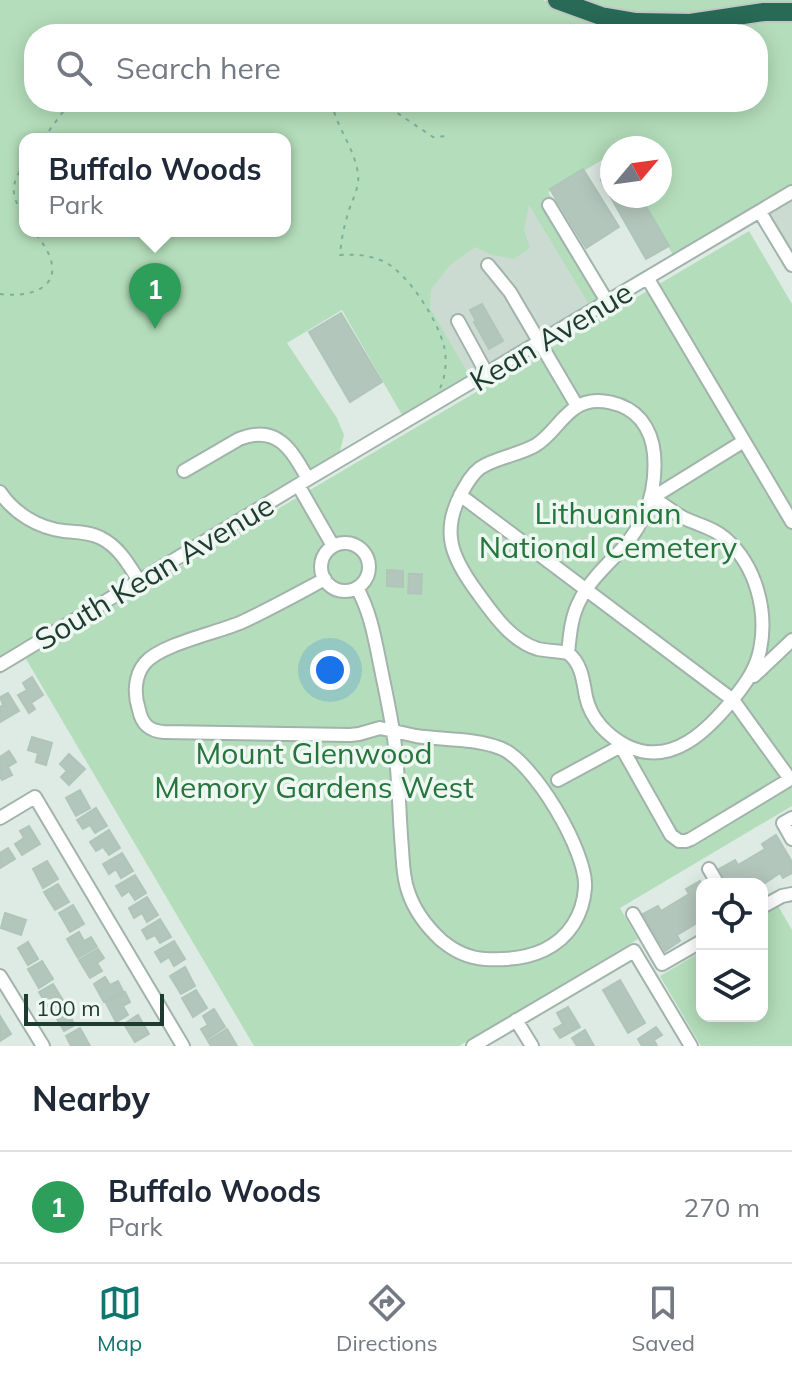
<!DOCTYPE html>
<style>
body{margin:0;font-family:Mulish,sans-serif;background:#f6f6f7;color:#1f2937}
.controls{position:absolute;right:24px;bottom:24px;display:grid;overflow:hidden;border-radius:16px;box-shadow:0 4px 20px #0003}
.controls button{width:72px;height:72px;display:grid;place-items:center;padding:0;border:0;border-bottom:2px solid #e0e1e3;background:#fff;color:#1f2937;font:40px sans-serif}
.compass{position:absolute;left:600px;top:136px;width:72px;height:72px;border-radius:50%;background:#fff;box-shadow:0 4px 20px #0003;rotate:61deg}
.scale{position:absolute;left:24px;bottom:20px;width:140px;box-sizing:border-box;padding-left:8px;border:4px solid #1e3b31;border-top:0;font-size:22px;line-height:28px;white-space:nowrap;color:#1e3b31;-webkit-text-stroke:6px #eef7f2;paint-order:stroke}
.you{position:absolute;left:330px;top:670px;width:28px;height:28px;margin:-20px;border:6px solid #fff;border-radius:50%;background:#1a73e8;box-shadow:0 0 0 12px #1a73e833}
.badge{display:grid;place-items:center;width:52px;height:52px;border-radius:50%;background:#0f766e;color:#fff;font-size:26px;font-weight:700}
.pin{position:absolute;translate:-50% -66px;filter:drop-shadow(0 2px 4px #0008)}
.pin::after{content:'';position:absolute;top:42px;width:28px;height:24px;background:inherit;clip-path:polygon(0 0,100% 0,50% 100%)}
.popup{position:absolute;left:19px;top:133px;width:272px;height:104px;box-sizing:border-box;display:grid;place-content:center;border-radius:16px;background:#fff;filter:drop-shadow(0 2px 6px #0005);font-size:26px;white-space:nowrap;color:#747a83}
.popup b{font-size:30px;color:#1f2937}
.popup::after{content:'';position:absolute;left:50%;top:100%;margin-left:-16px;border:16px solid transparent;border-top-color:#fff}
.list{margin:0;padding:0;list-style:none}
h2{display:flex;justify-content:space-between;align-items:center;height:104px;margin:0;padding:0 32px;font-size:34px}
h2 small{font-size:26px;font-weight:400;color:#747a83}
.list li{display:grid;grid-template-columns:52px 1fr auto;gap:24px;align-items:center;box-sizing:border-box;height:112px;padding:0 32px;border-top:2px solid #e0e1e3}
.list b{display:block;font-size:30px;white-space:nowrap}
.list p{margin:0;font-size:26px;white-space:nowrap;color:#747a83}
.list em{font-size:26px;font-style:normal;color:#747a83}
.icon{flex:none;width:44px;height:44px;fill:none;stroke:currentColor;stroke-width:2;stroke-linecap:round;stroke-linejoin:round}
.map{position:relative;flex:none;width:792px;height:1046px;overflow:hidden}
.search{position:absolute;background:#fff;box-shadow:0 4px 20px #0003;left:24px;right:24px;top:24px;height:88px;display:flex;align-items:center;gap:20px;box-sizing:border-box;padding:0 28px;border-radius:32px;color:#747a83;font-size:30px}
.sheet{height:216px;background:#fff}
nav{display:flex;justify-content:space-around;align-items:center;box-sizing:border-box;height:112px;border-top:2px solid #e0e1e3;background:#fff;font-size:22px;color:#747a83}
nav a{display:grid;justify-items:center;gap:4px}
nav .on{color:#0f766e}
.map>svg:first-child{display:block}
.built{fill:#ccdbd2}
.green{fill:#b4debb;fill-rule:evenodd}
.building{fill:#b3c6bc;stroke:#b0c5ba;stroke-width:2}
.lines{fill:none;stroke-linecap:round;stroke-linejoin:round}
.minor-casing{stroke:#a1b3ab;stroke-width:16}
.highway-casing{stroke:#c0c8c5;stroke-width:22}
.path{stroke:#7bb19b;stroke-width:2;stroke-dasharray:4 6;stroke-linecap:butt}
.minor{stroke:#fff;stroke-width:12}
.highway{stroke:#286a55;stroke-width:18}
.labels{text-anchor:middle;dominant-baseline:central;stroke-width:7;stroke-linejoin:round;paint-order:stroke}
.street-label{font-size:30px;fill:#1e3b31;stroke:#eef7f2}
.park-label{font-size:30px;fill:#25753c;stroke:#eef7f2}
</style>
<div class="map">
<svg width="792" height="1046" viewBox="0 0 792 1046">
<rect width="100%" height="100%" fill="#deebe4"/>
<!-- built -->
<path class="built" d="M792,198V252L768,213Z
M529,203L592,310L473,381L410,275Z"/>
<!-- green -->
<path class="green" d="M0,0H543L580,15L792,16V191L676,260L638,196H660V148H612V154L548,192L611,299L592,310L529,205L524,230L530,248L514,259L492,255L475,247L449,266L431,290L430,308L473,381L406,422L342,310L287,343L337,418L344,435L340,451L345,458L349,455L64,635L749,231L792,304V806L620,908L638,939L459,1046H254L26,659L0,674ZM34,34H758V102H34ZM25,139H285V231H25Z
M567,0H792V8L645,18Z
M778,906L792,930V1046H701L660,976L702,951V1016H762V916Z"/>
<!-- building -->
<path class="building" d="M583,169L619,227L586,248L550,189Z
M612,173V196H640L669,246L646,259L601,180Z
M482,304L503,341L489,349L474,322L476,321L470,310Z
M341,313L382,382L350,402L309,332Z
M387,570L403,571V587L387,586Z
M409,574H422L421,594L408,593Z
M32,677L43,695L31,703L35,709L29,713L18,695L27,690L23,683Z
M8,693L19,711L0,722V707L3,705L0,697Z
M32,737L52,743L46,765L36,762L38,753L28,750Z
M9,751L16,762L8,767L12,775L2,780L0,777V757Z
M69,754L85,769L69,785L61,777L67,771L60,764Z
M80,790L90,808L76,816L66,798Z
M96,808L107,826L95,833L90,825L83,829L77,820Z
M29,826L40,844L22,855L15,844L24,838L20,831Z
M109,830L120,848L109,855L103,847L96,851L90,842Z
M776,835L792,862V873L783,878L780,873L762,885L728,884L719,869L735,860L738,865L765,849L762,844Z
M8,848L15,859L0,868V853Z
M122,853L133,871L121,878L116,869L109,874L103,864Z
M47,861L58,879L43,888L33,869Z
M135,875L146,893L135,900L129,891L122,896L116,886Z
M700,881L702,885V920L677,935L680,941L665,951L643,914L658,906L661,911L689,894L686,889Z
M58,884L69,902L55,910L44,892Z
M147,897L158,915L147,922L142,913L134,918L129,908Z
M73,905L84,924L70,932L59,913Z
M5,913L26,920L21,935L1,928Z
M160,919L171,937L160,943L155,935L147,939L142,930Z
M79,932L84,941L91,937L97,947L78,958L67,939Z
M174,941L185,959L174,966L169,957L161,962L155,952Z
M28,942L38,959L28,965L18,948Z
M98,949L104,958L97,963L102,971L90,978L79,960Z
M42,961L53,979L39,988L28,969Z
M185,967L195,986L181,994L170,976Z
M105,977L110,985L118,981L123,991L104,1002L94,984Z
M620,980L645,1023L628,1033L603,990Z
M53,984L64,1002L50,1010L39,992Z
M196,990L207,1008L193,1017L182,998Z
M125,992L130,1002L123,1006L128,1015L116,1022L106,1003Z
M568,1007L580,1027L560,1038L554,1029L563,1024L557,1013Z
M65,1008L75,1025L64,1031L54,1014Z
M214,1009L225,1027L207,1039L201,1029L208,1025L203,1016Z
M138,1015L149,1034L135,1042L124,1024Z
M0,1016L11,1034L0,1041Z
M656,1027L662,1035L654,1040L657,1046H642L638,1039Z
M80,1028L90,1046H71L66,1036Z
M227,1029L237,1046H211L208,1041Z
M585,1030L594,1046H577L572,1038Z"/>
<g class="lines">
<defs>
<path id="minor" d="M549,205L608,303
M760,212L792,265
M488,265L510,292L577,406
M648,279L792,522
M458,321L487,374
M184,471L239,439C277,424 291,449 308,479
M298,485L333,546
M0,492C14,513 38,528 64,531C76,532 90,532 101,538C119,547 129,565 139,581
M460,495L733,700L790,779
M652,498L744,441
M321 567a24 24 0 1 1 48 0a24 24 0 1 1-48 0Z
M325,579C297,594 270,609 242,622C217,633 161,644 145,663C134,676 134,695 139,710C142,725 150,731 164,732L350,735L359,734L380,728L416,736C443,740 474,738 500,748C533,760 588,853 585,888C583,915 569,938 544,950C525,959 505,960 485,959C467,958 454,951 441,940C426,926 414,910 408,891C403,877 403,863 402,849C399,815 399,780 395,746C392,720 386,694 381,669C375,640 371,613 357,588
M568,653C570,634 571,617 580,600C590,580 607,565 622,549C646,522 657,489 654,454C653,442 649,430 641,420C627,403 595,394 575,408C560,418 552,435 536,445C519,455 497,457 480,468C472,474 467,483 462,492C440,532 452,558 477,592C493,614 511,641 538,649C548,651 558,651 568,653C582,664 583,681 586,697C591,719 607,736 627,746C672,768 709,729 734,698C746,683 756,669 760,650C768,611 756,566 726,539C713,527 697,525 682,517C671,511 663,503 652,498
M0,665L308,479L792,192
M754,676L792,640
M618,741L671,835L679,841H686L691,839L792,778
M558,780L621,746
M0,818L35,797L183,1046
M792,818L783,823L792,839
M709,869L718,884
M762,907L782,896L792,894
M633,914L662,964L702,941
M0,976L43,1046
M516,1020L532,1046
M473,1046L634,951L691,1046"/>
<path id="highway" d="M557,0L601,16L636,22L690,23L764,12H792"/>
</defs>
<!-- minor casing -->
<use href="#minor" class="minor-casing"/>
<!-- highway casing -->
<use href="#highway" class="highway-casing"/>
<!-- path -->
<path class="path" d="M332,102C335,126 355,148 358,174C360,189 350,203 347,217C343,230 341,243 340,255C355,254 369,255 383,261C408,273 437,319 444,346C447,359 446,376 440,388
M381,102L433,137L447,136
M43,139L65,109L72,102
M25,163C10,185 10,195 25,217
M0,294C20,297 56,293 52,265C50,252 41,241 34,231"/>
<!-- minor -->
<use href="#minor" class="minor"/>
<!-- highway -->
<use href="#highway" class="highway"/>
</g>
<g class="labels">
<!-- street labels -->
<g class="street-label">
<text transform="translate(551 336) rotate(-31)">Kean Avenue</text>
<text transform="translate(154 572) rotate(-31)">South Kean Avenue</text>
</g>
<!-- park labels -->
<g class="park-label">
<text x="608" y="513">Lithuanian<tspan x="608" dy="34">National Cemetery</tspan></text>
<text x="314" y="753">Mount Glenwood<tspan x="314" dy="34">Memory Gardens West</tspan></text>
</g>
</g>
</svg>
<div class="controls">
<button><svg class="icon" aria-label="locate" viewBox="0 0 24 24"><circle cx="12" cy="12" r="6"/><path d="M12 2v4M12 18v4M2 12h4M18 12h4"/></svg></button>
<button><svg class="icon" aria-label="layers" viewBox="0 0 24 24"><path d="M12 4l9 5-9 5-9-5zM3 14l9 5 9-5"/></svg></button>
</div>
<svg class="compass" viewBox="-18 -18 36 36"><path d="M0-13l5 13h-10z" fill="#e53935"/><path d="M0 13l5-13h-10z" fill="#747a83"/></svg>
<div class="scale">100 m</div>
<div class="you"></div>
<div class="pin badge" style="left:155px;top:329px;background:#2e9e5b">1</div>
<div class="popup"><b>Buffalo Woods</b>Park</div>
<div class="search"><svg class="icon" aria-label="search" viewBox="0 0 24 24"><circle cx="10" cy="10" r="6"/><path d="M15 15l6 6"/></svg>Search here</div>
</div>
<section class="sheet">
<h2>Nearby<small></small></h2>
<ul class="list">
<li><span class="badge" style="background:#2e9e5b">1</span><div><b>Buffalo Woods</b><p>Park</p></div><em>270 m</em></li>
</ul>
</section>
<nav>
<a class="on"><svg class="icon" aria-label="map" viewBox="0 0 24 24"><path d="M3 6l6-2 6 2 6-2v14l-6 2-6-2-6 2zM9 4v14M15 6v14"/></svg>Map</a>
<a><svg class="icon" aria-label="directions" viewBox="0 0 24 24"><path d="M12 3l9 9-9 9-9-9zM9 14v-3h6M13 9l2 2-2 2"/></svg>Directions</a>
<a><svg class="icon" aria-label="saved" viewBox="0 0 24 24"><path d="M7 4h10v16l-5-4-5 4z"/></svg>Saved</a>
</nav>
